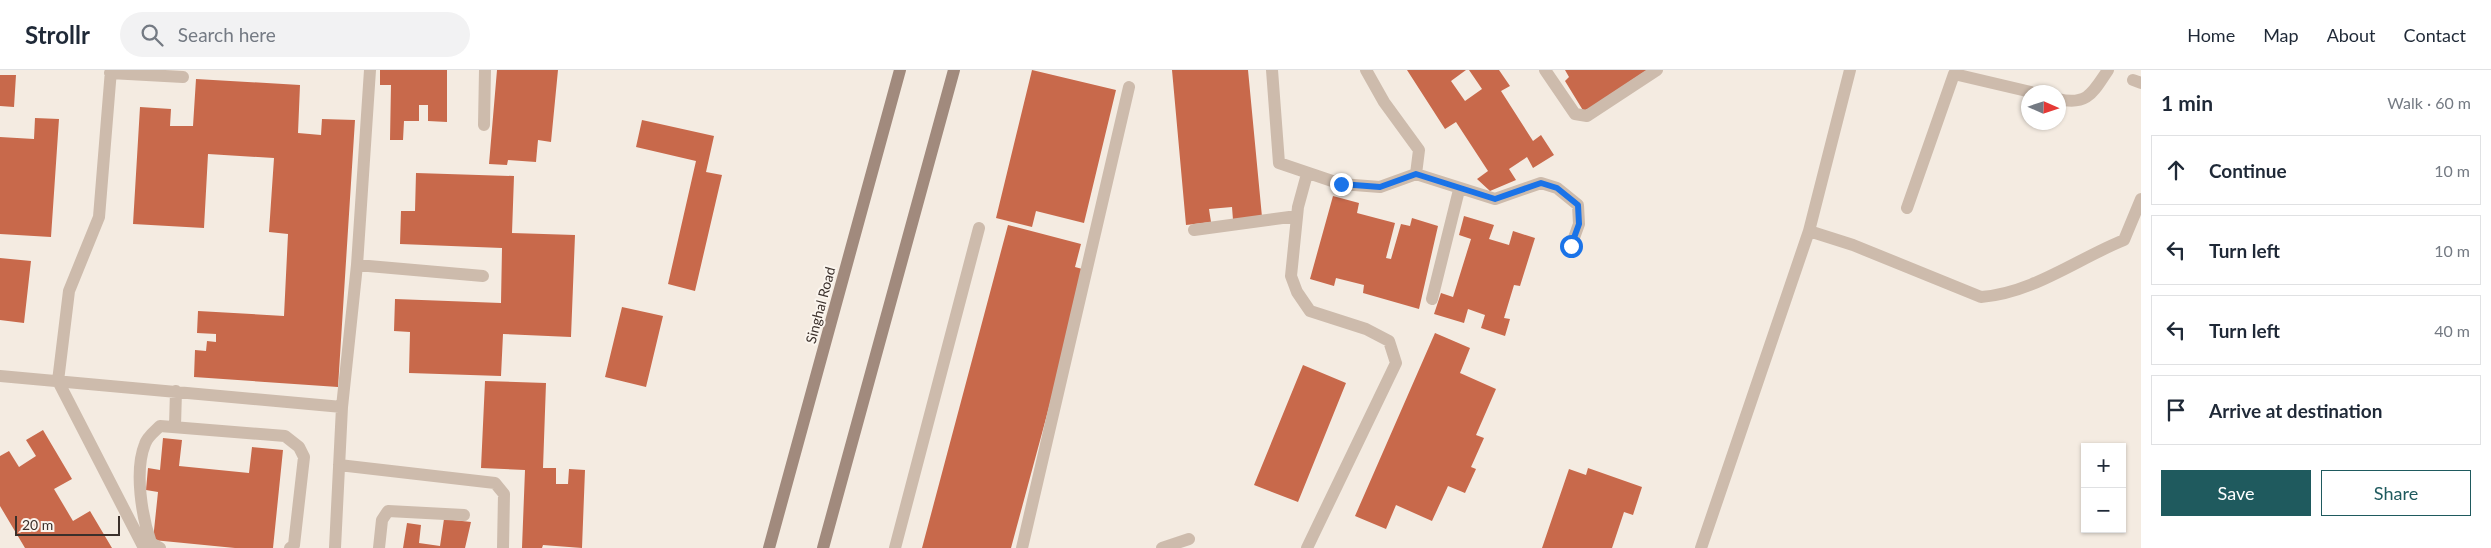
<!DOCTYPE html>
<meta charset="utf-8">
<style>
body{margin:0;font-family:Lato,sans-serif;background:#f2f2f3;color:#1f2937}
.controls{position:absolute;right:15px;bottom:15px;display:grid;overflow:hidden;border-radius:0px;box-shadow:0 1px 4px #0004}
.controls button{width:45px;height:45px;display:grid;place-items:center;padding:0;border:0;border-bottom:1px solid #e0e1e3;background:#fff;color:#1f2937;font:25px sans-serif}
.compass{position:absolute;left:2021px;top:15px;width:45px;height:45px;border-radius:50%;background:#fff;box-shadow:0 1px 4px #0004;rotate:93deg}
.scale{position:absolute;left:15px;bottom:12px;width:105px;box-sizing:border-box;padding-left:5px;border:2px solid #3b302b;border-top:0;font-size:14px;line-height:18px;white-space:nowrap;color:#3b302b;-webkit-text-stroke:4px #fbf5ee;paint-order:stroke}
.stop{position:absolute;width:15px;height:15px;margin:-11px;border:4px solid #1a73e8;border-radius:50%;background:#fff}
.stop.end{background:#1a73e8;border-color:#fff;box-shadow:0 1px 5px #0008}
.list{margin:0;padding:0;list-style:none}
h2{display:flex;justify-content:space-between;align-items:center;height:65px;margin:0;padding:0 20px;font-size:21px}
h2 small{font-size:16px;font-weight:400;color:#747a83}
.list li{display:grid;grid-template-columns:32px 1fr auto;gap:15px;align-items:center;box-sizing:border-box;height:70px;margin:0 10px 10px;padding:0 10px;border:1px solid #e0e1e3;border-radius:0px}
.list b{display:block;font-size:19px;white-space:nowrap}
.list em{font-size:16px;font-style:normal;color:#747a83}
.actions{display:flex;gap:10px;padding:15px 20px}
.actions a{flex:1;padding:11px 0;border:1px solid #1f5a5e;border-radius:0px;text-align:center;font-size:18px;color:#1f5a5e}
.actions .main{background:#1f5a5e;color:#fff}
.icon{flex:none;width:28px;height:28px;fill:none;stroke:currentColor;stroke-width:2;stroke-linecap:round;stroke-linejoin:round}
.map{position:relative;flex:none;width:2141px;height:478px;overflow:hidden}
header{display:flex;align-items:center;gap:30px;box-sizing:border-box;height:70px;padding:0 25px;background:#fff;border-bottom:1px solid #e0e1e3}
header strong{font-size:24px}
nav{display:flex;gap:28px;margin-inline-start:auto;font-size:18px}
.search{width:350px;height:45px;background:#f2f2f3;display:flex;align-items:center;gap:12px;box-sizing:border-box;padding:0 18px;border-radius:28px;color:#747a83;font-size:19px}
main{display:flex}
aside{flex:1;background:#fff}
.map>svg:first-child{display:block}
.building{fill:#c8694b}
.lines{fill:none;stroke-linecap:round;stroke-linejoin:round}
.street{stroke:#cdbbac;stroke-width:12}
.secondary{stroke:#a18a7d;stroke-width:12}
.route{stroke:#1a73e8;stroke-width:6}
.labels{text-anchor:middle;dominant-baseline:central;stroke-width:4;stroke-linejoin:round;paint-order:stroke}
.street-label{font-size:14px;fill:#3b302b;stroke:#fbf5ee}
</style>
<header>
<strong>Strollr</strong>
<div class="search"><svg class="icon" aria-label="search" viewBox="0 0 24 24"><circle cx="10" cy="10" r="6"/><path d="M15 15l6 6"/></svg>Search here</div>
<nav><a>Home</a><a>Map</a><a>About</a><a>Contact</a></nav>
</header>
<main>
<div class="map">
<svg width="2141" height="478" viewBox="0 0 2141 478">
<rect width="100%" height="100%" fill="#f4ebe1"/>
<!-- building -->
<path class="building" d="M380,0H447V52L428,51V35H419V51H404L403,70H390L391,15H380Z
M497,0H558L551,72L538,70L536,92L508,90L507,95L489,94Z
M1032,0L1116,20L1084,153L1036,141L1032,157L996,148Z
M1172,0H1248L1262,147L1233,150L1232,137L1209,139L1211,152L1186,155Z
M1407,0H1466L1451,11L1465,31L1482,19L1469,0H1499L1510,16L1501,21L1533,71L1541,65L1554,85L1533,98L1527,87L1509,99L1516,110L1490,121L1477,109L1488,101L1456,52L1445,59Z
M1565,0H1647L1584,42L1565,11L1569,7Z
M0,5H16L14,37L0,36Z
M196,9L300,15L298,63L321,65L322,49L355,50L338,317L194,307L195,280L206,281L207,271L216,272V264L197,263L198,241L284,246L288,164L269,162L274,88L208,84L204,158L133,154L140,37L171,39L170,56H193Z
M35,48L59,49L51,167L0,164V67L34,69Z
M642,50L714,66L706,102L722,105L695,221L668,214L696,91L636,77Z
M416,103L514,106L512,163L575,165L571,267L503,264L501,306L409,303L410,262L394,261L395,229L501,233L502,178L400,174L401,141H415Z
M1333,126L1359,133L1357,143L1395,153L1386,188L1391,189L1401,154L1410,156L1412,148L1438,156L1419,239L1363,223L1364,215L1336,208L1334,216L1310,209Z
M1464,146L1494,155L1489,169L1509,175L1513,161L1535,168L1520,216L1514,215L1504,248L1510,249L1505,266L1481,258L1485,245L1468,239L1464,253L1434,244L1441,223L1453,227L1471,169L1459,165Z
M1008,155L1081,174L1075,197L1086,200L1011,478H922Z
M0,188L31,191L24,253L0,250Z
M622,237L663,246L646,317L605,307Z
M1435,263L1470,278L1460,303L1496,319L1476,365L1484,368L1471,397L1476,399L1465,423L1448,416L1432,451L1396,435L1386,459L1355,446Z
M1303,295L1346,313L1298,432L1254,415Z
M485,311L546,313L543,398H556V414H568L569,399L585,400L582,478L543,475L542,478H522L525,400L481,398Z
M43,360L72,409L54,419L73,451L90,441L112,478H25L0,436V386L9,381L19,397L36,386L26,370Z
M163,368L182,370L179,396L249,403L252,377L283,380L273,478H235L153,470L158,422L146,420L148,398L160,400Z
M1588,398L1642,417L1633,445L1624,442L1612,478H1542L1569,399L1586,405Z
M444,449L471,452L465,478H403L407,453L421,455L419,473L440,476Z"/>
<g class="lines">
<!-- street -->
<path class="street" d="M111,0L99,147L69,221L58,311L144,478
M1272,0L1279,93L1341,114L1380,117L1416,104L1419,80L1384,32L1366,0
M1545,0L1575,44L1587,46L1657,0
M110,3L183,7
M2133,10L2141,13
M2058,29C2088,36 2093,22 2108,0
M484,55L485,0
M1416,104L1495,129L1541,113L1557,118L1578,135L1579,154L1571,176
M1907,138L1954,4L2031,22
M1194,160L1297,146
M1809,161L1853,175L1981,227C2033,223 2077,189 2124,170L2141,129
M357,195L483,206
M1432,229L1459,120
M0,306L342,337L335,478
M342,337L357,195L370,0
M175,356L176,321
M339,395L495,413L504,424L503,478
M160,478L151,473C142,447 134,401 145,374C147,367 155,361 160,356L285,366L299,377L304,387L294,475L290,478
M379,478L382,450L388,441L464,445
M895,478L979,158
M1022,478L1129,17
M1162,478L1189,469
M1307,478L1396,293L1389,271L1366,259L1310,241L1297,222L1291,206L1298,137L1307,104
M1701,478L1809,161L1850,0"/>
<!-- secondary -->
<path class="secondary" d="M769,478L900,0
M823,478L954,0"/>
</g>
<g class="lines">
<!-- route -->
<path class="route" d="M1341,114L1380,117L1416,104L1495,129L1541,113L1557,118L1578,135L1579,154L1571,176"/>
</g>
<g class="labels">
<!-- street labels -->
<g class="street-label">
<text transform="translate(820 235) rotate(-75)">Singhal Road</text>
</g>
</g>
</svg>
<div class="controls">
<button>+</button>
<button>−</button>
</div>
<svg class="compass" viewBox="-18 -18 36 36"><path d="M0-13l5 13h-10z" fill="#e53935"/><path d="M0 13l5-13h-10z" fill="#747a83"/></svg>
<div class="scale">20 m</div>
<div class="stop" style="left:1571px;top:176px"></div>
<div class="stop end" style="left:1341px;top:114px"></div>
</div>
<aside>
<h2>1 min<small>Walk · 60 m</small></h2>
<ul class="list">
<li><svg class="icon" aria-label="ahead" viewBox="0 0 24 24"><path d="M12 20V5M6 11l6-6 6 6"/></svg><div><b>Continue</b></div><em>10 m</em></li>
<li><svg class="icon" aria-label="left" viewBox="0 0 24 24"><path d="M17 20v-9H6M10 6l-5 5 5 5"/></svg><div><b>Turn left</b></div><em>10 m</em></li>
<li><svg class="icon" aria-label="left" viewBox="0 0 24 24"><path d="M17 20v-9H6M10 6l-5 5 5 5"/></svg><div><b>Turn left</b></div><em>40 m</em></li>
<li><svg class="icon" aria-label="arrive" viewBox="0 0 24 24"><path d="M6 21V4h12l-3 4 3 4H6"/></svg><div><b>Arrive at destination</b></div></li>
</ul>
<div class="actions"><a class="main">Save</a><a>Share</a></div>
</aside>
</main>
